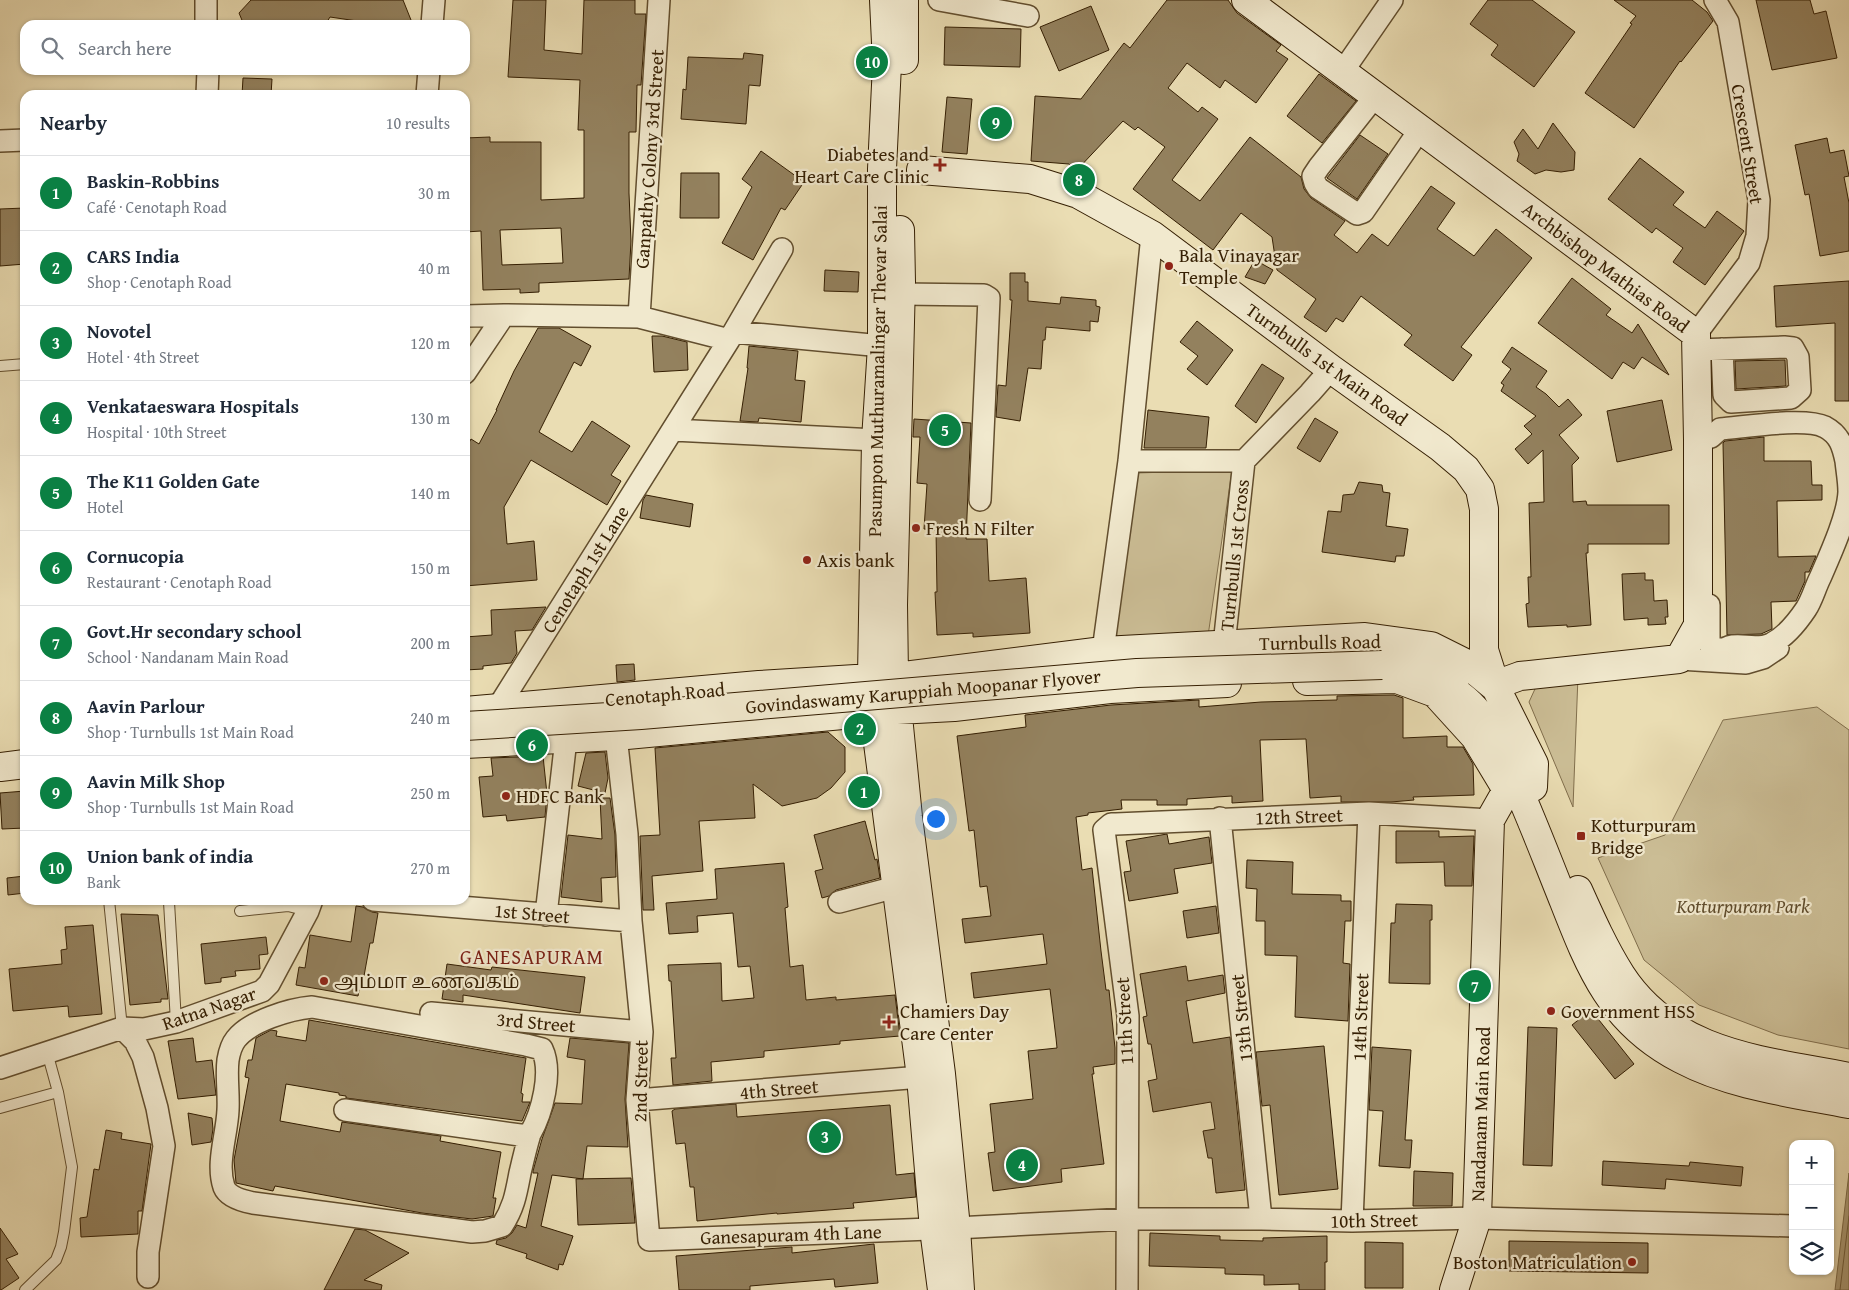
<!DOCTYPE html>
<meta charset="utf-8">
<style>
body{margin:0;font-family:"Gentium Book Plus","Noto Serif Tamil",serif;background:#f2f2f3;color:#1f2937}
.controls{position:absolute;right:15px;bottom:15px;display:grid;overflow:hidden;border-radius:10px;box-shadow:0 1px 4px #0004}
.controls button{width:45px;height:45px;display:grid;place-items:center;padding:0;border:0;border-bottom:1px solid #e0e1e3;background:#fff;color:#1f2937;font:25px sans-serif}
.you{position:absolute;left:935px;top:818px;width:18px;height:18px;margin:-12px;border:4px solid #fff;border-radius:50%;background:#1a73e8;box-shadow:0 0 0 8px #1a73e833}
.badge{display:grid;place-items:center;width:32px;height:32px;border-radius:50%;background:#0b8043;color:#fff;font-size:16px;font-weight:700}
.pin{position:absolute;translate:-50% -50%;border:2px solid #fff;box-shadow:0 1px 5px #0006}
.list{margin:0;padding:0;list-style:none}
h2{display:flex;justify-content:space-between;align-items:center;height:65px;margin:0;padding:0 20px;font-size:21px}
h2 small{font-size:16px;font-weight:400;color:#747a83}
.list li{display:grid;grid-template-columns:32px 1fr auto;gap:15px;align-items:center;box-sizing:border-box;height:75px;padding:0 20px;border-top:1px solid #e0e1e3}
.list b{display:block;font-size:19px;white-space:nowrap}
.list p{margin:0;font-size:16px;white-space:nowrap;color:#747a83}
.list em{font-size:16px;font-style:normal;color:#747a83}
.icon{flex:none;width:28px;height:28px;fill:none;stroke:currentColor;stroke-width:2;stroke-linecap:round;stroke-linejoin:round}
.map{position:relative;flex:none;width:1849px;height:1290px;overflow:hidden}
.search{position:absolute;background:#fff;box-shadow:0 1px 4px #0004;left:20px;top:20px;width:450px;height:55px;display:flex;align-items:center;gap:12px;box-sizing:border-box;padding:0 18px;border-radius:15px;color:#747a83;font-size:19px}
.panel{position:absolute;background:#fff;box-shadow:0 1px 4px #0004;left:20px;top:90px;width:450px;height:815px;border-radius:15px}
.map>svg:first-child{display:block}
.green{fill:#cbbd95;stroke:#806e4c}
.water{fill:#ac9c77;stroke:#7c6a48}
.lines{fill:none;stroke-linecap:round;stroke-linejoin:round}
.shore{stroke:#705d3c;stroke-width:1}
.building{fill:#93815e;stroke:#341e02;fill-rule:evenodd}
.lane-casing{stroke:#624e2e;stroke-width:12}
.street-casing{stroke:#624e2e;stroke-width:24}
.secondary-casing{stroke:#341e02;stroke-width:30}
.lane{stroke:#f1e9ce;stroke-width:10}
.street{stroke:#f1e9ce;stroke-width:21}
.secondary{stroke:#f1e9ce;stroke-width:28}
.secondary-bridge-casing{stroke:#341e02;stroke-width:30;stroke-linecap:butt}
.secondary-bridge{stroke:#f1e9ce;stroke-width:28}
.poi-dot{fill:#8f2418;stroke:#f1e9ce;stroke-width:2}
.labels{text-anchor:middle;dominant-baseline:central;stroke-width:4.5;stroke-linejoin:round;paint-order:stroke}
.street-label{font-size:19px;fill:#341e02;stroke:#f1e9ce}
.poi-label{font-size:19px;fill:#341e02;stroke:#f1e9ce;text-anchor:start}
.park-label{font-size:19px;font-style:italic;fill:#614e2e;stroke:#f1e9ce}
.neighbourhood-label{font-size:20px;letter-spacing:1px;fill:#7a1f14;stroke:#f1e9ce}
</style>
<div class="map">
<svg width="1849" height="1290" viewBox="0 0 1849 1290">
<rect width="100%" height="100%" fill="#eaddb3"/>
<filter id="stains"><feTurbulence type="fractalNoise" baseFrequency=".004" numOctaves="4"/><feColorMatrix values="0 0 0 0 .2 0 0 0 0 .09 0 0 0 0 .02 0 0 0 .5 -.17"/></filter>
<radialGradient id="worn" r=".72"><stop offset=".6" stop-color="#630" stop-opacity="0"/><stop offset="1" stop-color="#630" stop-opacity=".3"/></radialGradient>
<!-- green -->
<path class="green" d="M1232,470L1208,636L1114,643L1136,473Z
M1578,676L1573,807L1529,702L1540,678Z
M1817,707L1849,730V1049L1778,1035L1699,1005L1644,960L1598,858L1665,835L1723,720Z"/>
<!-- water -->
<path class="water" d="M1849,1173V1290H1835Z"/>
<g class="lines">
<!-- shore -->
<path class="shore" d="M1840,1290L1849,1216"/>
</g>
<!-- building -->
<path class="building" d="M251,0H403L413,25H366L364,22L330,17L325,25H244L239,13Z
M513,0H546L544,50L582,54L584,0H635V14H646L641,85H637L636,132H629V193L631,241L629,279L539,283V292L520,293V289L483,290L481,231L465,232V138L490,137V142H541V200L584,198V130H578L580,80L508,77ZM561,228L563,263L502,265L500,230Z
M1167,0H1228L1237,13L1281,45L1276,51L1288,59L1256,103L1225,80L1220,88L1187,63L1168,88L1198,112L1202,107L1218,119L1172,180L1200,201L1250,137L1301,177L1304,189L1311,198L1345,221L1334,235L1357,253L1372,234L1388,246L1431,186L1455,203L1437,229L1474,256L1496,229L1532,258L1461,347L1472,355L1453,381L1404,345L1412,335L1361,296L1343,322L1336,318L1326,332L1304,317L1316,299L1277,270L1272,237L1241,213L1213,250L1133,189L1165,147L1138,127L1135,130L1123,121L1076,171L1069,164L1031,161L1035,96L1081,99L1124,43L1130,48Z
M1488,0H1532L1575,32L1534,87L1491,55L1498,45L1470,24Z
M1614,0H1692L1707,12L1713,21L1681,62L1680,61L1634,128L1585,93L1632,24L1630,23L1636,16Z
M1756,0H1810L1814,14L1826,11L1837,58L1772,70Z
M1091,6L1109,50L1059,71L1040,27Z
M945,27L1021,29L1020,67L944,65Z
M744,53L763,55L760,86L749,85L746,124L681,119L683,89L686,90L688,57L743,59Z
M1319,74L1356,101L1322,143L1287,116Z
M243,78L272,79L271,95H242Z
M947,97L972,99L967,154L942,152Z
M1553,123L1575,152L1574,170L1561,172L1546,170L1535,174L1517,161L1519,154L1514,142L1523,129L1538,149Z
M1360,135L1388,154L1357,199L1327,178Z
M1827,138L1830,153L1844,150L1849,176L1844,177L1849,203V251L1820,256L1809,194L1805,195L1795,145Z
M761,151L804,182L785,210L781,208L753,260L722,243L752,187L742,179Z
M1640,158L1684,192L1673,205L1705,228L1717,211L1744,231L1705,285L1673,262L1683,248L1656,228L1652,233L1608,199Z
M681,173H719V218H680Z
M25,208V264L0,266V209Z
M1255,260L1273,270L1265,284L1245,277Z
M825,270L859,272L858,292L824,291Z
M1010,273H1025V282H1028V301L1060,304L1061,297L1096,300V306L1100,307L1098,322L1090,321V331L1046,327L1045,340H1043L1041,369L1028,368L1020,421L996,417L998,385L1006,386L1012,300H1010Z
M1572,278L1611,309L1606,315L1632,333L1638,324L1669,375L1642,357L1634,369L1623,362L1612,379L1538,323Z
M1849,281V401H1835V323L1776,327L1774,286Z
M1197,321L1233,350L1207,385L1187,369L1198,356L1180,342Z
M538,328H559L591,346L581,366L574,362L539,432L572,452L592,421L630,446L611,475L621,481L607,505L531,460L504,507L507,544L534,541L537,580L465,586V450L471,439L479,444L497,410H496L514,371Z
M652,336H662L687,342L688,370L654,372Z
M749,346L798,351L795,380L805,381L801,422L759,418L758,422L740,421L748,368H747Z
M1512,347L1547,371L1536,387L1546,394L1559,407L1568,399L1582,415L1559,435L1579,458L1572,465L1573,502L1586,501L1587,505H1669V544H1588V553H1586L1591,625L1567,627V625L1528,627L1526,604L1529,603L1528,577H1531L1529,503L1544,502L1543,450L1528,464L1515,449L1532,434L1524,426L1536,416L1501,391L1504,385L1501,383L1511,369L1502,362Z
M1785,360L1786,386L1736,389L1735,361Z
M1262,364L1284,378L1256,423L1235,406Z
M1662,400L1672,450L1617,462L1607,411Z
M1148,410L1209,417L1206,448H1144Z
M1315,418L1338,432L1320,462L1297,448Z
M914,419L971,423L966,539H987L989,581L1026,578L1030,633L973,637V633L937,635L935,592H937L936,530L924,529L927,484L917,483L920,437H913Z
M1764,437V461H1811L1812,485H1822V500L1777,501L1778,557L1816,556L1809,572H1805V581L1796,601L1771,602L1772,629L1761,634L1727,635L1723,443L1725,441Z
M1359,482L1382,485L1383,492L1390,493L1386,526L1408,529L1404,556H1396L1395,562L1322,552L1328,511L1341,512L1343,495L1354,494Z
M646,495L693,504L690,527L640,518L643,500Z
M1645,573V580H1653L1654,601L1667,600L1668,617H1665L1666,624L1648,625V618L1624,620L1622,574Z
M546,607L532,630L515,631L517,653L511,663L483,666V669L465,670V637L492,635L491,610Z
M634,664L635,680L617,682L616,665Z
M1394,695L1403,698V738L1447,736V747H1463L1473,764L1474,795L1413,797L1414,800L1391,802H1341V796L1310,798L1306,739L1260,740L1263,801L1232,803V796L1187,799V805H1157V800H1121L1122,809L1088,813V815L1076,817L1082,870L1092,868L1101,951L1106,990H1109L1115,1048V1064L1093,1067L1094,1074H1092L1104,1164L1061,1169L1062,1182L993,1191L988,1153L995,1152L990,1104L1033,1099L1028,1051L1057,1048L1056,1038L1050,989L974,998L971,973L1047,964L1043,934L965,943L962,919L991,916L987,886L980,887L974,830L969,831L957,736L1026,727L1025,715L1111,705L1199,700V707L1261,702L1337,700V696Z
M828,732L845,747V772L831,788L817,798L782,806L753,784L755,818L699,821L703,871L652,876L654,910H643L640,836L660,835L655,748Z
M605,752L608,778L605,793L578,786L586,753Z
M543,756L547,794L545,817L507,821L506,815L483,817L479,777L493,776L491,758Z
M25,791V828L2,829L0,793Z
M600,798H610L615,835L616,877L601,878L602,902L561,897L568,835L602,839Z
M865,821L875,860L877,859L880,878L836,890L829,896L822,898L815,871L823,869L814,835Z
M1396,831H1439V837L1474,836L1472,886H1445L1444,862L1396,863Z
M1167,834L1169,844L1209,837L1212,863L1174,869L1178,893L1129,901L1124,872L1131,871L1126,841Z
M1247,860L1293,862L1292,894L1341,895V901H1351V921H1345L1343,963L1350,964L1348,1021L1295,1017L1297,956L1265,955V921H1256L1257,889L1246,888Z
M784,863L788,907L785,908L790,967L803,965L806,1000L836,997V1000L895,995L900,1036L840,1041V1044L764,1051V1057L711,1062L712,1081L673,1085L671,1058H676L671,981H669L668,965L721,963L722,1001L754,998L750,966L738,967L733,913L697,916L698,932L669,934L666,903L717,899L715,869Z
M25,876V893L8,895L7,878Z
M1396,904L1432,905V920H1430V984L1389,983L1391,923H1395Z
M356,906L363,907L372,912L378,913L373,943H370L364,976H362L358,996L296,985L299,967L305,968L310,935L351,942Z
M1216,906L1219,933L1187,938L1183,911Z
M121,914L158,915L168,999H161V1002L130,1005Z
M93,925L102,1014L69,1017L68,1006L13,1011L9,969L62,964L61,950L67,949L65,927Z
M266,937L268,954L259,955L260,969L235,971L236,976L221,978V982L205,984L201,944Z
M447,964L491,970L492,967L585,977L580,1013L463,995V1002L442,999Z
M1186,966L1188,981L1223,975L1225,993L1186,1001L1193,1043L1230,1037L1245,1190L1216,1193L1212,1158H1208L1203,1131L1215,1129L1211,1102L1153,1112L1148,1081L1157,1079L1151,1044H1148L1143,1017L1147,1016L1140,974Z
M1591,1010L1634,1064L1615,1079L1572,1025Z
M309,1020L526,1058L521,1093L523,1094L522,1102H530L522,1121L346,1098V1096L339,1095V1093L286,1084L280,1121L340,1132L342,1122L441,1136L440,1141L501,1152L493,1198H496L493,1216L472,1219L422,1213L275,1186L273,1191L236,1183L234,1160L249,1078L245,1077L248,1060H252L256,1038L271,1030L277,1031L276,1036L306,1041Z
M1528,1027L1557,1028L1552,1166L1523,1165Z
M193,1038L196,1062L212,1060L216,1095L178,1099L168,1041Z
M570,1038L629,1043L625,1099L628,1147L587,1146L583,1179L552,1175L541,1226L573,1236L563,1265L559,1264L558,1270L526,1258L527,1254L496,1244L497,1240L506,1238L512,1233L517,1225L526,1228L538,1173H533V1171L542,1139L555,1103L582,1104L585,1060L567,1057Z
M1324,1046L1338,1189L1279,1195L1270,1105L1262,1106L1256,1052Z
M1372,1047L1411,1050L1405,1140H1412L1410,1168L1379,1166L1383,1111L1369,1110Z
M736,1104L737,1117L890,1105L896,1175L914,1173L916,1197L853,1203L854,1208L777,1214V1213L697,1221L694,1187H690L685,1143L676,1144L672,1111L675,1109Z
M188,1113L212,1118L213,1129L211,1142L192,1145Z
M106,1130L122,1133L121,1139L151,1144L142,1211H138V1234L81,1237L80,1218L87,1217L94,1169L99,1170Z
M1603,1161L1689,1166L1690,1162L1743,1167L1741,1186L1666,1179L1665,1189L1602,1185Z
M1414,1171L1453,1173L1452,1206H1413Z
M631,1178L635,1223L578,1225L576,1179Z
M0,1228L18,1254L6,1259L19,1278L1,1290H0Z
M355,1229L365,1230L409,1253L364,1280L382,1285L381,1290H324Z
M1150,1233L1220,1236V1240L1263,1241V1238L1327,1236V1262H1325V1290H1299V1284L1264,1285V1275L1225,1274V1268L1149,1266Z
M1509,1241L1648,1243V1273L1509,1271Z
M1365,1242L1403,1243V1288H1365Z
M874,1244L878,1283L835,1287L834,1279L750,1286V1290H679L676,1256L792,1247V1253Z"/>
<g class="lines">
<defs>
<path id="lane" d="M0,366L25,364
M109,900L122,1028
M169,902L176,1022
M240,911L288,906L308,911
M0,1108L58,1092
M25,1290L56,1260L61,1247L64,1232L72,1167L58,1092L47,1052"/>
<path id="street" d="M206,0V25
M939,0L1028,16
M432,25L434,0
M1343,71L1392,0
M207,95L208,70
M427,95L429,70
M1376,95L1319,167L1313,176L1315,183L1318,188L1357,214L1363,212L1421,128
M0,141L25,140
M901,294L984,295L989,298L980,500
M465,316L504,315L639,317L729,340
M639,317L659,0
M734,332L882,346
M1696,334L1749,263L1757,236L1759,200L1728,22L1715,0
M1696,350L1784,347L1793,348L1798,357L1800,390L1791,398L1731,402L1724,395L1722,349
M465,373L504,315
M673,430L876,440
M1698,440L1711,437L1720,429C1745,427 1805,417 1825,427C1840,435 1843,447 1846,461C1847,471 1849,481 1849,492C1848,516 1830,555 1820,578C1815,588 1812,600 1806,609C1798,621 1785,637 1771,644C1749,654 1729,633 1714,661
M1129,461H1244L1224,645
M1244,461L1310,393L1331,369
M1709,605V643L1712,648L1723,649
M1103,651L1129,461L1152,235
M1679,659L1746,663L1763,658L1778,648
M497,709L729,340L782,249
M616,736L627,834L631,921L642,1032L637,1100L649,1240L956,1228L1127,1219H1261L1352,1221L1477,1218L1793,1226
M1220,818L1261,1219
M373,900L631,921
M839,902L896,887
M546,915L566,739
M431,1013L642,1032
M122,1028L135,1041L143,1057L157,1108L164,1146L148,1252V1277
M0,1068L122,1028L144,1029L176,1022L262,991L269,984L308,911L312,900
M637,1100L921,1077
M345,1110L520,1135L530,1134C542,1113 553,1072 542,1049L526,1045L312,1007C290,1009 250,1021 236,1039C232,1044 229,1054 228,1060C226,1076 229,1094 228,1110C227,1135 216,1163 224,1187C228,1197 243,1201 253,1203L472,1232L485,1231L502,1226C514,1207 516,1194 520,1173C523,1160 526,1147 530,1134
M1352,1221L1369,813
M1127,1290L1128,1016L1104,830L1111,824H1116L1369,813L1490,820"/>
<path id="secondary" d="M884,0L887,64L882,169V346L876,440L872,677L874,712L921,1077L934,1229L942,1290
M904,0V60
M921,170L1030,179L1078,194L1152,235L1331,369L1440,447L1466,469L1480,489L1484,509V650L1496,688L1509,680L1520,676L1679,659L1698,625V440L1696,334L1246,0
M900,230L901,282L893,605L894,676L908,817L941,1074L956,1228L960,1290
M1382,665C1387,664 1393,662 1398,662C1416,661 1439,670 1455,679
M1433,680C1479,699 1491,730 1511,773C1530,814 1546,857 1563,899C1590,968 1611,1023 1681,1059C1732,1086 1793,1093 1849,1104
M1307,681L1397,679L1435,693L1475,737L1507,790L1521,794
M465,711L759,685L904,676L1103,651L1365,637L1431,646L1467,664L1496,688L1534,764L1533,787
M465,744L616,736L897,710L954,707L1110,689L1227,683
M0,767L25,764
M1578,890C1591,919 1604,948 1621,975C1673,1055 1763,1060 1849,1077
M1454,1290L1477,1218L1490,820L1507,790"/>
</defs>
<!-- lane casing -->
<use href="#lane" class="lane-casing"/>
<!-- street casing -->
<use href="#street" class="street-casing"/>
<!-- secondary casing -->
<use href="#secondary" class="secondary-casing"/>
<!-- lane -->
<use href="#lane" class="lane"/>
<!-- street -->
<use href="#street" class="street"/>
<!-- secondary -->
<use href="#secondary" class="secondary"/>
<defs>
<path id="secondary-bridge" d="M465,726L641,715L1137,673L1382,665"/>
</defs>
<!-- secondary-bridge casing -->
<use href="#secondary-bridge" class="secondary-bridge-casing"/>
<!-- secondary-bridge -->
<use href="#secondary-bridge" class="secondary-bridge"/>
</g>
<!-- markers -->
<g class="poi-dot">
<path d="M937.5 157.5h5v5h5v5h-5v5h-5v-5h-5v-5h5z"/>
<circle cx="1169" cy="266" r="5"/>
<circle cx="916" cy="528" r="5"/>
<circle cx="807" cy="560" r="5"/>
<circle cx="506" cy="796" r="5"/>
<rect x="1576" y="831" width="10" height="10" rx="2.5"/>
<circle cx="324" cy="981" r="5"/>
<circle cx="1551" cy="1011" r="5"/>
<path d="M886.5 1014.5h5v5h5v5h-5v5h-5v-5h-5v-5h5z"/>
<circle cx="1632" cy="1262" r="5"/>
</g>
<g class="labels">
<!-- street labels -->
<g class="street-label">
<text transform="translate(1748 144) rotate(81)">Crescent Street</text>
<text transform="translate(649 159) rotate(-86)">Ganpathy Colony 3rd Street</text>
<text transform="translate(1606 267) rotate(37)">Archbishop Mathias Road</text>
<text transform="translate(1327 364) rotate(36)">Turnbulls 1st Main Road</text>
<text transform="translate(877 371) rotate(-89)">Pasumpon Muthuramalingar Thevar Salai</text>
<text transform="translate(1234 555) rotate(-84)">Turnbulls 1st Cross</text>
<text transform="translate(585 569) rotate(-58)">Cenotaph 1st Lane</text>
<text transform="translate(1320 642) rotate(-1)">Turnbulls Road</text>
<text transform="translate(923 691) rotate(-5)">Govindaswamy Karuppiah Moopanar Flyover</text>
<text transform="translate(665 694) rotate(-5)">Cenotaph Road</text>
<text transform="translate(1299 816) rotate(-2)">12th Street</text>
<text transform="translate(532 913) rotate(5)">1st Street</text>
<text transform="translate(209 1008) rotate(-19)">Ratna Nagar</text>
<text transform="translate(1360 1017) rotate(-88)">14th Street</text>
<text transform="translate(1241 1018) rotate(-96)">13th Street</text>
<text transform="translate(1124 1021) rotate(-93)">11th Street</text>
<text transform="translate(536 1022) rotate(5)">3rd Street</text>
<text transform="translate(640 1081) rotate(-89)">2nd Street</text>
<text transform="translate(779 1089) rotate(-5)">4th Street</text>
<text transform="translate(1480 1114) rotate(-88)">Nandanam Main Road</text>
<text transform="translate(1374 1220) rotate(-1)">10th Street</text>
<text transform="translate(791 1234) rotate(-2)">Ganesapuram 4th Lane</text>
</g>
<!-- poi labels -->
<g class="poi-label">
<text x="929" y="154" text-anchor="end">Diabetes and<tspan x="929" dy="22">Heart Care Clinic</tspan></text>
<text x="1179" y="255">Bala Vinayagar<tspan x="1179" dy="22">Temple</tspan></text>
<text x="926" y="528">Fresh N Filter</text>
<text x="817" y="560">Axis bank</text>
<text x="516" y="796">HDFC Bank</text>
<text x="1591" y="825">Kotturpuram<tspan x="1591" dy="22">Bridge</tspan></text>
<text x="334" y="981">அம்மா உணவகம்</text>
<text x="900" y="1011">Chamiers Day<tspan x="900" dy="22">Care Center</tspan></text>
<text x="1561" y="1011">Government HSS</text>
<text x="1622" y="1262" text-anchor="end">Boston Matriculation</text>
</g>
<!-- park labels -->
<g class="park-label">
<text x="1743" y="906">Kotturpuram Park</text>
</g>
<!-- neighbourhood labels -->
<g class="neighbourhood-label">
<text x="532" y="956">GANESAPURAM</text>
</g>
</g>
<rect width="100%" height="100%" filter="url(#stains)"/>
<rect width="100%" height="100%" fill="url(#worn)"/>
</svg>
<div class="controls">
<button>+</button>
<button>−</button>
<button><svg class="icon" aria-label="layers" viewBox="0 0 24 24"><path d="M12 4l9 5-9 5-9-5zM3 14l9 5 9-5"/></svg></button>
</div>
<div class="you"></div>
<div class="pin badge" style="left:864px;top:792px">1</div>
<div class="pin badge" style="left:860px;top:729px">2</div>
<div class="pin badge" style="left:825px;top:1137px">3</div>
<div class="pin badge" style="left:1022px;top:1165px">4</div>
<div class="pin badge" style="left:945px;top:430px">5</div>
<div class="pin badge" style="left:532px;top:745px">6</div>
<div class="pin badge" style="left:1475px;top:986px">7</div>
<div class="pin badge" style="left:1079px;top:180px">8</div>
<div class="pin badge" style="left:996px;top:123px">9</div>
<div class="pin badge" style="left:872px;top:62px">10</div>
<div class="search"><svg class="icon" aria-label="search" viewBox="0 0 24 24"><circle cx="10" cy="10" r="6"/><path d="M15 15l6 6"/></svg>Search here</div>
<section class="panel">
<h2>Nearby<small>10 results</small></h2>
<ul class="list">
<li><span class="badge">1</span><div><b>Baskin-Robbins</b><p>Café · Cenotaph Road</p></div><em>30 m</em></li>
<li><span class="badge">2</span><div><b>CARS India</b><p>Shop · Cenotaph Road</p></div><em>40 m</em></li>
<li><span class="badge">3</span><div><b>Novotel</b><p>Hotel · 4th Street</p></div><em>120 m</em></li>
<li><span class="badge">4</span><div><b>Venkataeswara Hospitals</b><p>Hospital · 10th Street</p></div><em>130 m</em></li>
<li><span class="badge">5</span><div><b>The K11 Golden Gate</b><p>Hotel</p></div><em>140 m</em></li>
<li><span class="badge">6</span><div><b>Cornucopia</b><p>Restaurant · Cenotaph Road</p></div><em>150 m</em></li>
<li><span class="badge">7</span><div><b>Govt.Hr secondary school</b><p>School · Nandanam Main Road</p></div><em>200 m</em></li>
<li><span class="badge">8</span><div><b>Aavin Parlour</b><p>Shop · Turnbulls 1st Main Road</p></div><em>240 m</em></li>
<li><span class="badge">9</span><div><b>Aavin Milk Shop</b><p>Shop · Turnbulls 1st Main Road</p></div><em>250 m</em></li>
<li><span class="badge">10</span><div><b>Union bank of india</b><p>Bank</p></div><em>270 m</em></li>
</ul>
</section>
</div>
